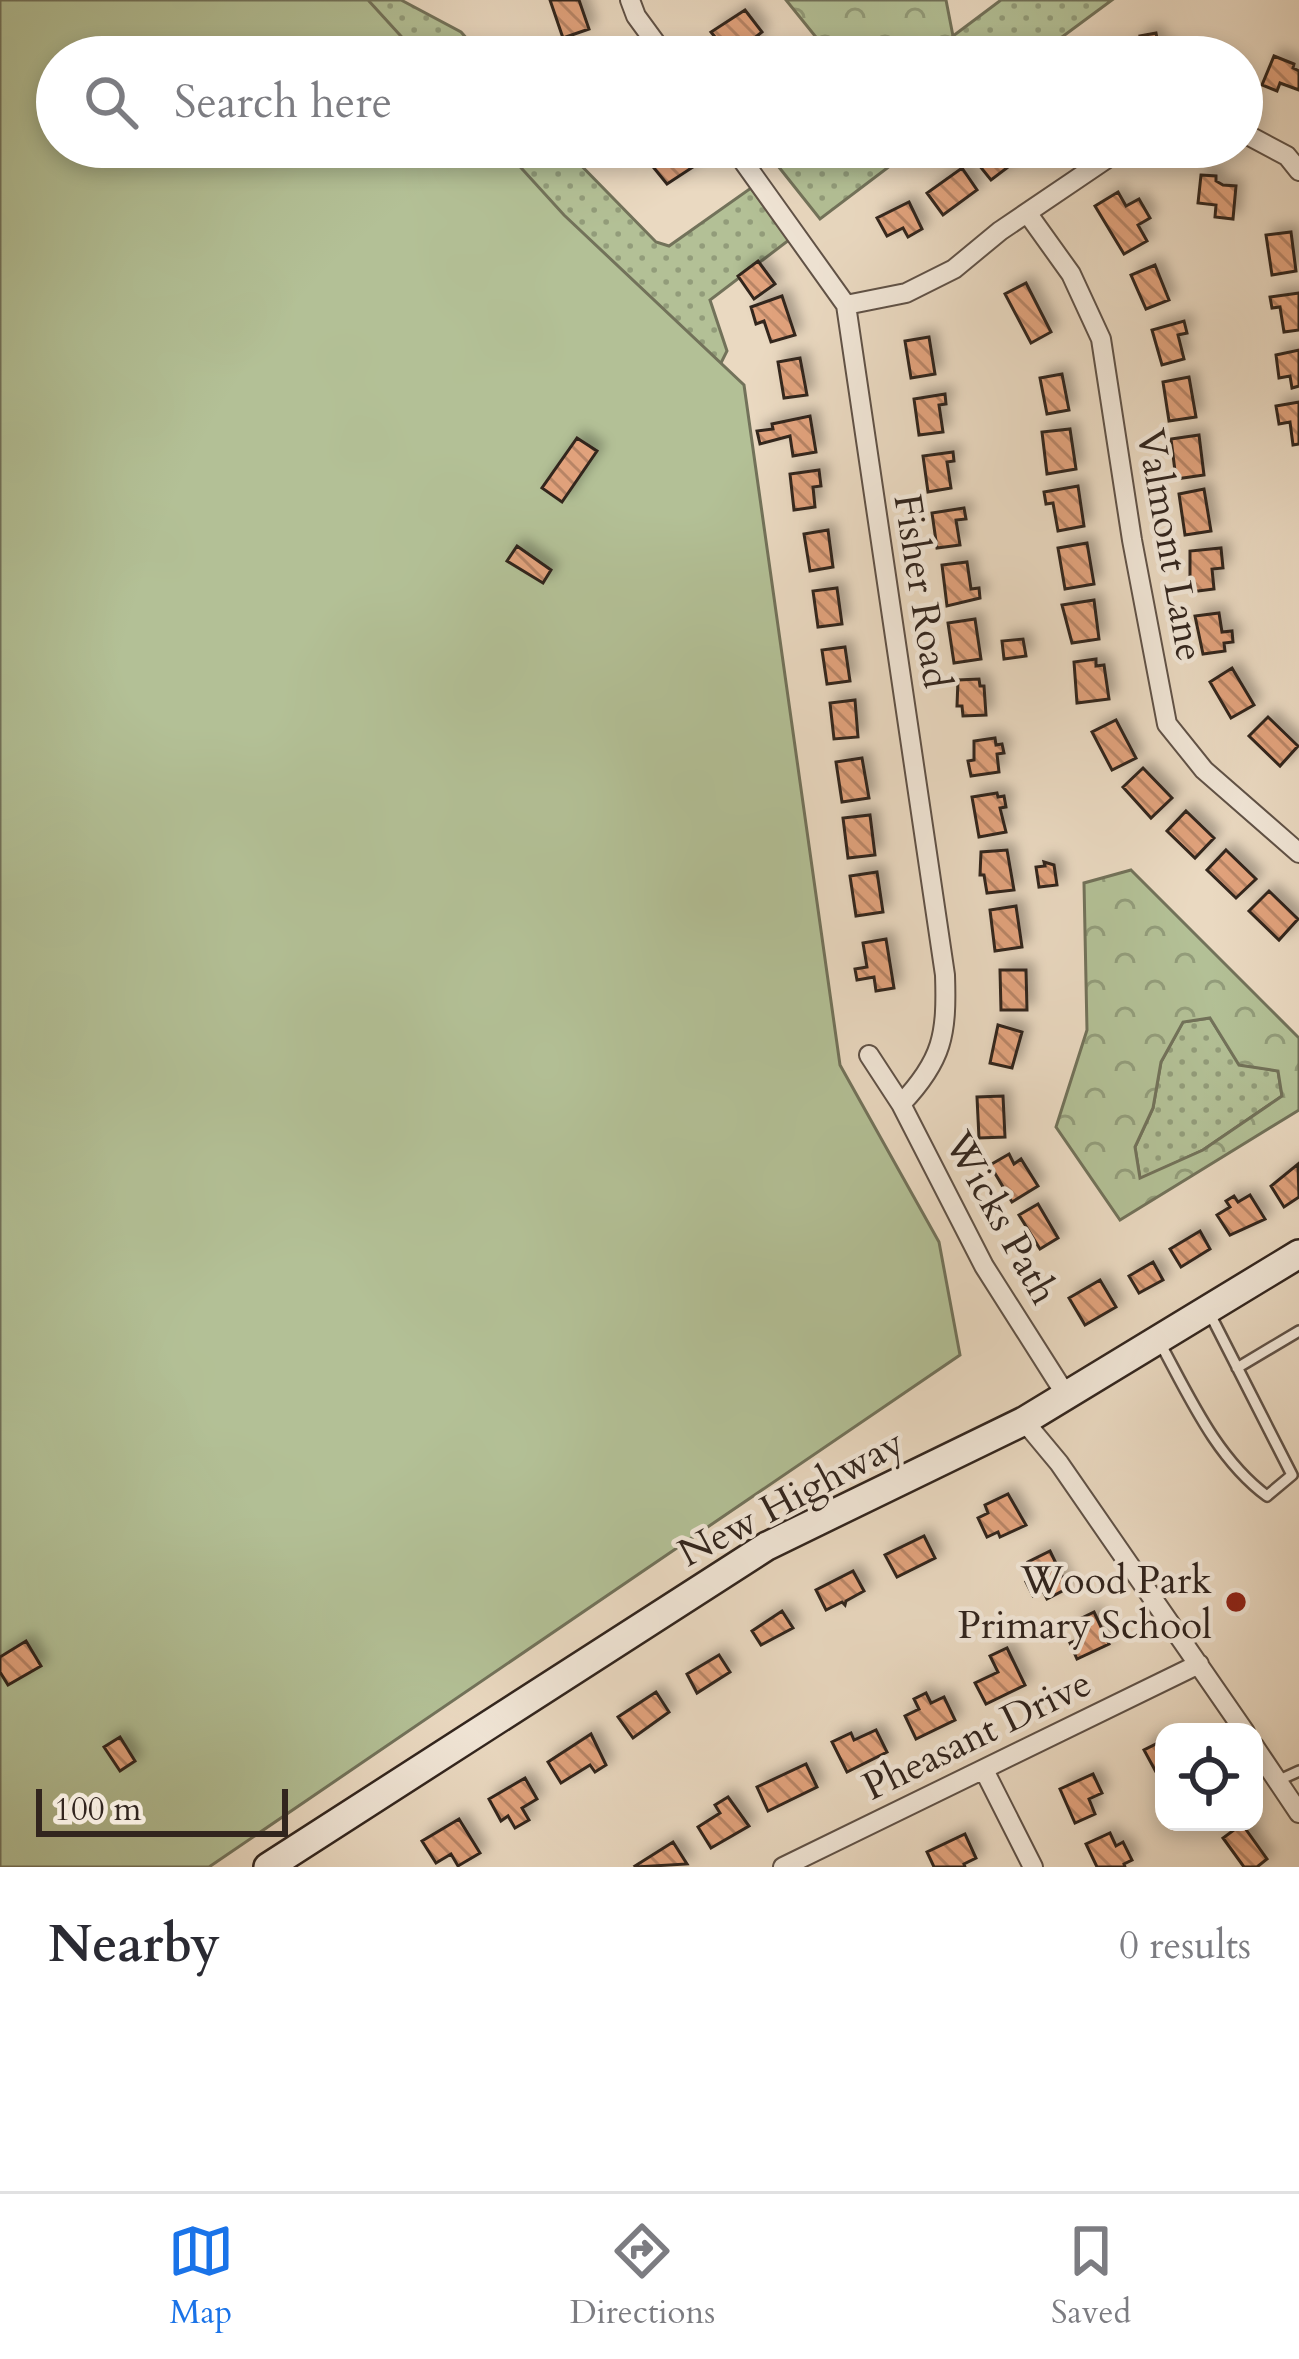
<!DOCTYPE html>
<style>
body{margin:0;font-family:Cardo,serif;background:#f2f2f3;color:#2b2b33}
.controls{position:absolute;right:36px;bottom:36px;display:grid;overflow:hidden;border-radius:24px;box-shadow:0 6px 18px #0003}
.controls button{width:108px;height:108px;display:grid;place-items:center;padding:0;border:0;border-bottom:3px solid #e1e1e2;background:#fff;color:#2b2b33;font:60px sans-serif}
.scale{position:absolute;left:36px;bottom:30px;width:252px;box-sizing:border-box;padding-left:12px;border:6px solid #32251e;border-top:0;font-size:33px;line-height:42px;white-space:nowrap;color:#32251e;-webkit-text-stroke:9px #f1e6d7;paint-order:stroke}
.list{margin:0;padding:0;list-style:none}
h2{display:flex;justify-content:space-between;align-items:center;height:156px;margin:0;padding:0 48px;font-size:51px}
h2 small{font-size:39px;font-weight:400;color:#7c7c81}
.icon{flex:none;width:66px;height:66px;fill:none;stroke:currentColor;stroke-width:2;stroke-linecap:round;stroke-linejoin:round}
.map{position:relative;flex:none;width:1299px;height:1867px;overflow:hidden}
.search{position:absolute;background:#fff;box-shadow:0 6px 18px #0003;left:36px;right:36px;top:36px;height:132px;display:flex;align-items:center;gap:30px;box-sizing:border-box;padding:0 42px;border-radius:66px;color:#7c7c81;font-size:45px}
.sheet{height:324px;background:#fff}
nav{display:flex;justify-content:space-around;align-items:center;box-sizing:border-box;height:168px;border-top:3px solid #e1e1e2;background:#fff;font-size:33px;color:#7c7c81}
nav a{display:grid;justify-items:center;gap:6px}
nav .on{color:#1a73e8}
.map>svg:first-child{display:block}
.grass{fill:url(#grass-dots);stroke:#72725a;stroke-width:3}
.forest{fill:url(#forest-crowns);stroke:#72725a;stroke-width:3;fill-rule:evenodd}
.park{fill:#b3c096;stroke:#72725a;stroke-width:3}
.building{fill:url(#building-back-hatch);stroke:#32251e;stroke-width:3;filter:url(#shadow)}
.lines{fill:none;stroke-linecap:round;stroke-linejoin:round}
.lane-casing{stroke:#605247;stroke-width:14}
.street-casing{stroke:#605247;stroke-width:22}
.secondary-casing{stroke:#32251e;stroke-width:32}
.lane{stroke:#f1e6d7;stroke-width:9}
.street{stroke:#f1e6d7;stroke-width:18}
.secondary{stroke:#f1e6d7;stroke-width:27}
.poi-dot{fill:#8f2418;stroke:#f1e6d7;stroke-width:4.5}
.labels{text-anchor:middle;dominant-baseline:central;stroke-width:9;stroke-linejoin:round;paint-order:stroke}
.street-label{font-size:39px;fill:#32251e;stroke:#f1e6d7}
.poi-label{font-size:39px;fill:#32251e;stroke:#f1e6d7;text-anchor:end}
</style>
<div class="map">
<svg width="1299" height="1867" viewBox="0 0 1299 1867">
<defs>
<pattern id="grass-dots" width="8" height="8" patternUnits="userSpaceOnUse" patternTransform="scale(3)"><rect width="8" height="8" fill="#b3c096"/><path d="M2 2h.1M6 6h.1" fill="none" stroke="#929c7a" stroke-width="1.8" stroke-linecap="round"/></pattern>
<pattern id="forest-crowns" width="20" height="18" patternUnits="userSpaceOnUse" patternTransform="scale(3)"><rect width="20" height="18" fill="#b3c096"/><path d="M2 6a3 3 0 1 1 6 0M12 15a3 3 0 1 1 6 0" fill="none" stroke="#929c7a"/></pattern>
<pattern id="building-back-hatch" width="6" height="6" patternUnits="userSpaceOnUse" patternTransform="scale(3)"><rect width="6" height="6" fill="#e1a27c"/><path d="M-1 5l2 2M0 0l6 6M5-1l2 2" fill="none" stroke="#b78465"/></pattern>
<filter id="shadow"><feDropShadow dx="7" dy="-7" stdDeviation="6" flood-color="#0004"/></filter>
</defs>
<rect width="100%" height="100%" fill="#ead9c1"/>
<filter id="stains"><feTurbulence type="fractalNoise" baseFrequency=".00167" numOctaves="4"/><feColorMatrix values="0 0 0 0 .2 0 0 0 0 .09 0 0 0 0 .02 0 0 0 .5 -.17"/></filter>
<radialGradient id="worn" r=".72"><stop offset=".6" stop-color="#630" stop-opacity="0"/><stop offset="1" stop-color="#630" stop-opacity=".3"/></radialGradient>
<!-- grass -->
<path class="grass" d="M339,0H401L461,32L483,57H392Z
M1001,0H1112L1035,57H925Z
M476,147H563L656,242L669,246L751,188L789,240L710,300L727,351L711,383Z
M804,147H915L820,219L778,166Z
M1210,1018L1239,1064L1278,1071L1282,1096L1203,1150L1140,1179L1135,1147L1153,1108L1161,1062L1183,1022Z"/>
<!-- forest -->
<path class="forest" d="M786,0H946L953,36L925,57H832Z
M1131,870L1299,1038V1110L1120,1220L1056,1127L1087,1030L1084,883ZM1210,1018L1239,1065L1278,1071L1282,1096L1203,1150L1140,1178L1135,1147L1153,1108L1161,1062L1183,1022Z"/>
<!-- park -->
<path class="park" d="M0,0H368L420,57H57V147H502L564,215L744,385L840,1065L939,1242L960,1355L209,1867H0Z"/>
<!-- building -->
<path class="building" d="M550,0H579L589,29L563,38Z
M745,10L762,32L752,40L761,57L753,54L731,57L711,32Z
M1156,33L1159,49L1167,47L1169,57H1133L1130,47L1142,44L1140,36Z
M1274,56L1294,64L1293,68L1299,71V90L1280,83L1277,91L1262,85Z
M657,147H677L693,167L667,184L645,157Z
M989,147H1018L1024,155L991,180L974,159Z
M962,168L977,190L943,215L927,193Z
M1201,175L1216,176V181L1223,185L1236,186L1233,219L1215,217L1216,205L1198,203Z
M1118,192L1126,206L1139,199L1150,218L1138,225L1147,241L1124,254L1095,206Z
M909,202L922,229L908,237L903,228L887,236L877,218Z
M1291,232L1296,271L1272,275L1266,235Z
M758,261L775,284L754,299L738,276Z
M1155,265L1169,300L1146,309L1131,275Z
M1026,283L1051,332L1031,343L1005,294Z
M1299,293V330L1284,332L1280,307L1272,308L1270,297Z
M782,296L795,335L771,342L764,321L756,324L751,307Z
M1184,321L1187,333L1178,335L1184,359L1162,365L1152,330Z
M929,337L935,374L911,378L905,341Z
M1299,350V386L1292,388L1290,376L1279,378L1276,355Z
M800,358L807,395L784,398L778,362Z
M1062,374L1069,410L1047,414L1040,378Z
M1189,377L1196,417L1169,421L1163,382Z
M945,394L946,404L939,405L943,432L919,435L914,399Z
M1299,402V444L1293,445L1290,422L1279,424L1276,406Z
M810,416L816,452L793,456L790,436L760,444L757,431L773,429L772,424Z
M1070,429L1076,469L1047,474L1042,432Z
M1199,435L1204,475L1176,479L1171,439Z
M577,438L597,451L562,502L542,488Z
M953,452L954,461L947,462L951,488L928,492L923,456Z
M819,470L821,486L813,487L815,507L794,510L790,474Z
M1078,486L1084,526L1058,531L1053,503L1046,504L1044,492Z
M1204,489L1211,531L1185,535L1179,494Z
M964,508L966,519L956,520L960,545L937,548L932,513Z
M828,530L833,567L810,571L804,534Z
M1087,543L1094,584L1065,589L1058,548Z
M517,546L551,570L543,583L507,561Z
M1221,548L1223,568L1212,569L1214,589L1190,592V551Z
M967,562L971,589L979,588L980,598L947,606L942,565Z
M837,588L842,624L818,627L813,591Z
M1094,600L1099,639L1072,643L1062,605Z
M1219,613L1222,632L1232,631L1233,642L1224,643L1225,651L1203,654L1195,616Z
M975,619L981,659L954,663L948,623Z
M1023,639L1026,656L1004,659L1002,641Z
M845,647L850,681L827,684L822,650Z
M1096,659V666L1104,665L1109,699L1077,703L1074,662Z
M1232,668L1254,705L1231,718L1210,682Z
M979,679L980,686H984L986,715L963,716L962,706H957L958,680Z
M855,700L858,737L834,739L830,703Z
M1268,717L1298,746L1280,766L1249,736Z
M1116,720L1136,758L1112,770L1092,732Z
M995,738L996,745L1002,744L1004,753L997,754L999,772L971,776L968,761L974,760V741Z
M862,758L869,798L842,802L836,762Z
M1143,768L1172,798L1151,818L1123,787Z
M997,793L998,797L1004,796L1006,807L1000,808L1006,832L979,837L972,797Z
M1186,811L1214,838L1195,858L1167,831Z
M870,815L875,855L848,858L843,818Z
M1007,850L1014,890L987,893L984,875H980L981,852Z
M1226,850L1256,879L1236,898L1207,870Z
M1044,862L1054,865L1057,885L1039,887L1036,867L1045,866Z
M877,872L883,912L856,916L850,876Z
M1269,891L1298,919L1279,940L1249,911Z
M1016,906L1022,947L995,951L990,910Z
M886,939L894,988L876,991L874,977L857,980L855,969L867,967L863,943Z
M1000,970H1026L1027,1010H1001Z
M998,1025L1022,1032L1012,1068L990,1063Z
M1003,1096L1005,1137L979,1138L977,1097Z
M1009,1154L1014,1164L1021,1159L1038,1186L1012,1202L990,1165Z
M1298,1164L1299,1197L1284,1207L1271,1186Z
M1250,1195L1265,1219L1230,1235L1217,1215L1230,1207L1226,1201L1234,1196L1238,1202Z
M1038,1204L1058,1238L1040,1249L1019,1215Z
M1200,1231L1210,1249L1181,1267L1170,1249Z
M1153,1262L1163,1280L1139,1293L1129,1276Z
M1100,1280L1116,1307L1085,1325L1069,1298Z
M1008,1494L1026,1525L1000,1537L998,1532L987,1537L978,1518L988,1513L985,1505Z
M924,1536L935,1558L897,1577L885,1555Z
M1050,1551L1068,1588L1047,1599L1043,1591L1033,1596L1026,1582L1036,1577L1028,1562Z
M853,1571L864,1591L846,1601L845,1605L842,1602L826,1610L816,1590Z
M782,1611L793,1628L761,1645L752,1631Z
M1094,1612L1109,1644L1077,1659L1070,1643L1084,1637L1076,1621Z
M26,1641L41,1666L8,1685L0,1672V1657Z
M1007,1648L1025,1685L986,1704L975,1683L998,1672L990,1656Z
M719,1655L730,1672L697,1693L687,1674Z
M656,1692L669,1712L633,1738L618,1717Z
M926,1693L931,1703L944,1697L955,1720L916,1739L905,1716L919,1709L914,1699Z
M876,1730L887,1752L847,1772L832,1742L851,1733L854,1740Z
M591,1734L606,1765L595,1772L590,1765L561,1783L548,1762Z
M120,1737L135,1761L120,1771L104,1747Z
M1164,1740V1770L1156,1772L1144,1750Z
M806,1764L817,1787L768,1811L757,1787Z
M1093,1774L1102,1793L1089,1799L1095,1814L1075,1823L1060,1789Z
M525,1778L537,1799L522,1808L529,1820L515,1828L508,1816L501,1821L489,1799Z
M728,1797L749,1826L711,1848L698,1827L720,1813L715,1805Z
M459,1819L480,1853L458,1866L451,1854L436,1863L422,1841Z
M1242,1824L1267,1859L1257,1867H1244L1223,1838Z
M1110,1833L1116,1846L1123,1842L1132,1860L1124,1864L1125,1867H1097L1086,1844Z
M965,1834L976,1858L964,1864L965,1867H934L927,1852Z
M673,1842L687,1864L636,1867L635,1866Z"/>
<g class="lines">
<defs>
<path id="lane" d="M1159,1341C1189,1396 1216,1458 1267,1496L1292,1475L1210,1314
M1237,1368L1299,1331
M1277,1781L1299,1771"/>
<path id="street" d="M630,0L636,16L666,57
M1242,132L1287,156L1299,171
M733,147L846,305L945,975C947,1034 943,1060 901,1104
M1028,214L1071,274L1101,339L1132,540L1167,724L1204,770L1299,853
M846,305L906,293L954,269L1000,231L1124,147
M869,1055L901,1104L984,1266L1066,1395
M1024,1421L1059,1463L1245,1732
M1254,1746L1299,1813
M984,1770L1033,1867
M783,1867L1199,1664"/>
<path id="secondary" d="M268,1867L767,1546L1024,1421L1299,1254"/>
</defs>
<!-- lane casing -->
<use href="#lane" class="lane-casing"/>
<!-- street casing -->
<use href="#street" class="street-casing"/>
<!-- secondary casing -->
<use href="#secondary" class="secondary-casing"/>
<!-- lane -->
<use href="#lane" class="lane"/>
<!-- street -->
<use href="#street" class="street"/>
<!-- secondary -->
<use href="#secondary" class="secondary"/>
</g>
<!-- markers -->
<circle class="poi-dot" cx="1236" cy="1602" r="12"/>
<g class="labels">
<!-- street labels -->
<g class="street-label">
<text transform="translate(1170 545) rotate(80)">Valmont Lane</text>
<text transform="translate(922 591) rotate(81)">Fisher Road</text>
<text transform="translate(1001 1218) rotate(61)">Wicks Path</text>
<text transform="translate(791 1498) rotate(-28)">New Highway</text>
<text transform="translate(977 1735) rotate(-26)">Pheasant Drive</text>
</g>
<!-- poi labels -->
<g class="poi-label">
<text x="1212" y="1580">Wood Park<tspan x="1212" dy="45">Primary School</tspan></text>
</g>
</g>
<rect width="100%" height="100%" filter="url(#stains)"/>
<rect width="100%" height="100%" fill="url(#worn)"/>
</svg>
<div class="controls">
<button><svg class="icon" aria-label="locate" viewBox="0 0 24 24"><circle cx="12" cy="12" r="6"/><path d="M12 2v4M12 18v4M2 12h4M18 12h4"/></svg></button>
</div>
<div class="scale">100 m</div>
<div class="search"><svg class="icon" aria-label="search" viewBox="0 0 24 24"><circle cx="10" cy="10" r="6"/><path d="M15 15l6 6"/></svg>Search here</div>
</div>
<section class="sheet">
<h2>Nearby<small>0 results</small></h2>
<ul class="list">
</ul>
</section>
<nav>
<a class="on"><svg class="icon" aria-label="map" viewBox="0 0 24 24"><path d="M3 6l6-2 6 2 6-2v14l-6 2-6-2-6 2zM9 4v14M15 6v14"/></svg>Map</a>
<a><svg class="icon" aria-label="directions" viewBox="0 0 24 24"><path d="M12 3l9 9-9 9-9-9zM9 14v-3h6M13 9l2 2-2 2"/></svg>Directions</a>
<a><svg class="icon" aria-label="saved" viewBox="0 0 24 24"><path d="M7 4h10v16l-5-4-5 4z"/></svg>Saved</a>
</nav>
